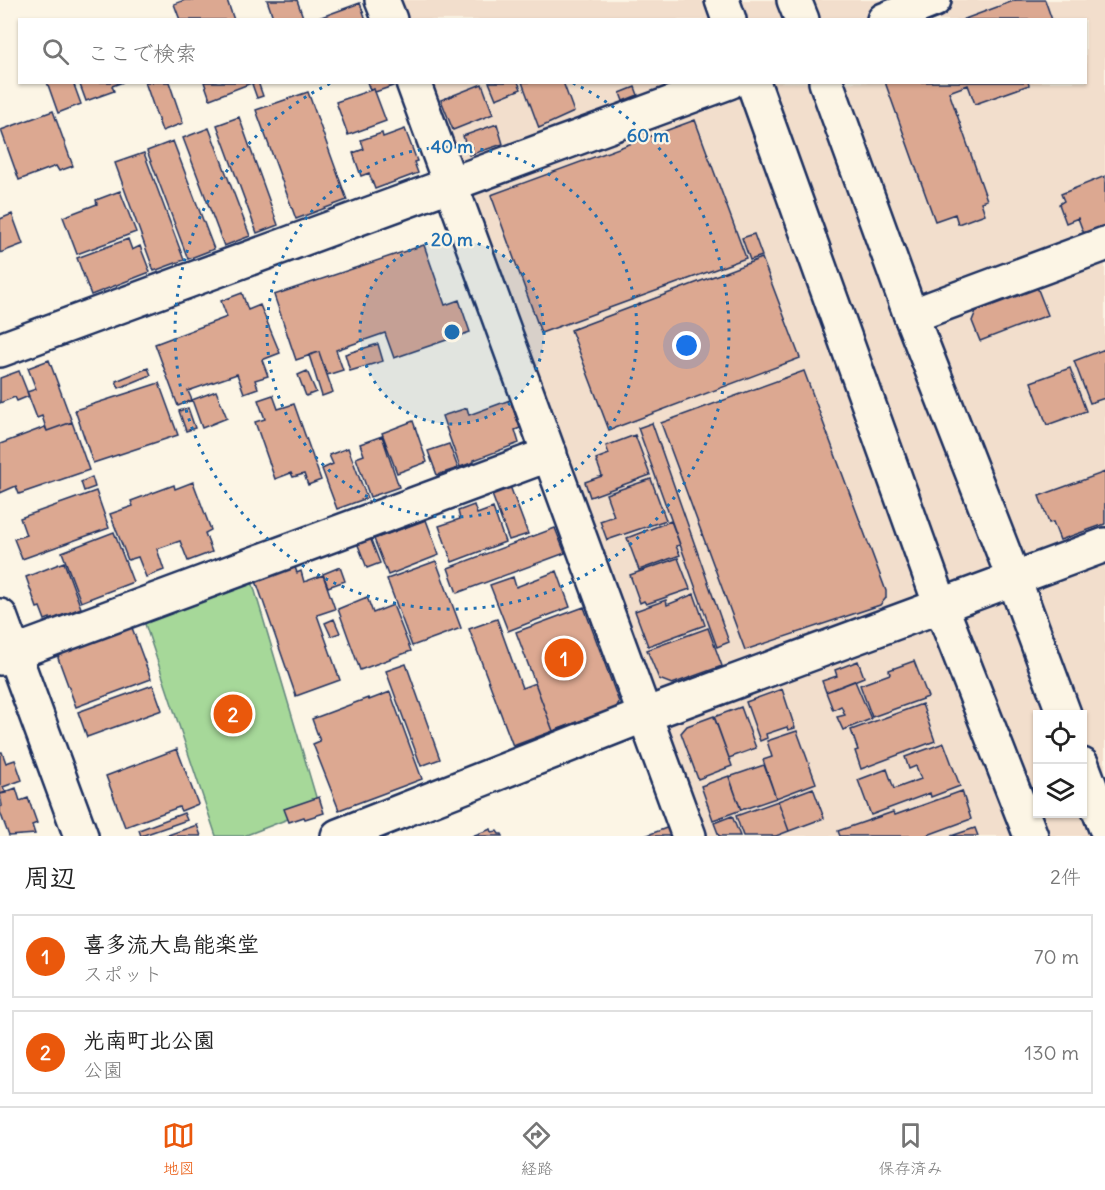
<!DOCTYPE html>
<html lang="ja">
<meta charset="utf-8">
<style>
body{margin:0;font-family:Delius,"Klee One",sans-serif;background:#f2f2f2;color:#222}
.controls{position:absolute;right:18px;bottom:18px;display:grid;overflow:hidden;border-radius:0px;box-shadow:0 2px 4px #0004}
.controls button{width:54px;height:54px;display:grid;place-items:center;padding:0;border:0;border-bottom:2px solid #e0e0e0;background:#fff;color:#222;font:30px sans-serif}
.you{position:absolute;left:687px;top:346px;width:21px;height:21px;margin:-15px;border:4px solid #fff;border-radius:50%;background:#1a73e8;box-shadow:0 0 0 9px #1a73e833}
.badge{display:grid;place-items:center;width:39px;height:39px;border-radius:50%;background:#ea580c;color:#fff;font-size:20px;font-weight:700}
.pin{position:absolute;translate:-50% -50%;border:3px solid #fff;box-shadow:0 2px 6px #0006}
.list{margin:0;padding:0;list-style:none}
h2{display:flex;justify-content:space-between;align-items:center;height:78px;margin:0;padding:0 24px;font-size:26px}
h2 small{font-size:20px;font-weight:400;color:#767676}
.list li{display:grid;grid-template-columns:39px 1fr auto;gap:18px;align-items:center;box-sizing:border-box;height:84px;margin:0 12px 12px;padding:0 12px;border:2px solid #e0e0e0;border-radius:0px}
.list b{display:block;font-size:22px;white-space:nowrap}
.list p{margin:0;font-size:20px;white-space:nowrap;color:#767676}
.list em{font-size:20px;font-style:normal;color:#767676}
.icon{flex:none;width:33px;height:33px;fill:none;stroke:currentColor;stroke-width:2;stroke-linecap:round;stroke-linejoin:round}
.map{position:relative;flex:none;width:1105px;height:836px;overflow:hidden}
.search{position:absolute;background:#fff;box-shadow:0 2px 4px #0004;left:18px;right:18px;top:18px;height:66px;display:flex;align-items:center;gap:15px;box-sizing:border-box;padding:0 21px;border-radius:0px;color:#767676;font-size:22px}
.sheet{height:270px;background:#fff}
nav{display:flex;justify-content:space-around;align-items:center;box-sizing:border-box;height:84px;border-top:2px solid #e0e0e0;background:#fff;font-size:16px;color:#767676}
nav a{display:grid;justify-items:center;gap:3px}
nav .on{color:#ea580c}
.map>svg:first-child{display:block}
.built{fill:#f2decc;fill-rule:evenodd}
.green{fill:#a6d899;stroke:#60847c;stroke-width:1.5}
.building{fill:#dca891;stroke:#1b2f5e;stroke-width:1.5}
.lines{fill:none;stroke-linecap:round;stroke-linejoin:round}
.minor-casing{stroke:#1b2f5e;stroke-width:38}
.tertiary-casing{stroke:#1b2f5e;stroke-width:38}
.minor{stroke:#fcf5e5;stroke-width:33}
.tertiary{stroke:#fcf5e5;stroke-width:33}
.ring{fill:none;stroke:#1f6fb2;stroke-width:3;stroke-dasharray:3 6}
.centre{fill:#1f6fb2;stroke:#fcf5e5;stroke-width:3}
.ring-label{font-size:18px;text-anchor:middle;font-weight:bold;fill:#1f6fb2;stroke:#fcf5e5;stroke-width:4.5;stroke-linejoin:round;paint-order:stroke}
</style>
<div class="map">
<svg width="1105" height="836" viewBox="0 0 1105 836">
<rect width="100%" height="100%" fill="#fcf5e5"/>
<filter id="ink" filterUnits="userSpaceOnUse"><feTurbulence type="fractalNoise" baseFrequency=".0167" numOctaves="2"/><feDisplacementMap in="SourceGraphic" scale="12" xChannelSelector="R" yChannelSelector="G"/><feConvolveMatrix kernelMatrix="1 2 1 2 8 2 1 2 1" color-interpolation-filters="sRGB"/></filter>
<g filter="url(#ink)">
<!-- built -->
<path class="built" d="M385,0H1105V836H697L416,83L1086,82V20H392ZM1038,714H1082V814H1038Z"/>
<!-- green -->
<path class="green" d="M252,581L319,807L244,836H216L144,621Z"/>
<!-- building -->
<path class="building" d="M185,0H227L234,20H180L174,4Z
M267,0H297L304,20H274Z
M1016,0H1045L1052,20H962Z
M360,3L366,20H313Z
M47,82H73L81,104L58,113Z
M79,82H123L112,86L114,91L86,101Z
M145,82H169L183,123L162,131Z
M204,82H254L210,99Z
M258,82L263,96L257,98L252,84Z
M367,82H391L393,86L375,92L374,89L370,90Z
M489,82H518L521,89L496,99Z
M522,82H563L574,112L539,128Z
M885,82H1028L1029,85L975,104L968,85L949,92L987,200L981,202L985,214L958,224L955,214L935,221Z
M482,84L493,114L453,130L441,100Z
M635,87L638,95L623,101L620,93Z
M374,89L386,121L348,135L336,102Z
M308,92L347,200L296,219L256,110Z
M53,111L73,166L59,171L56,166L19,180L1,130Z
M239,117L278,225L257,233L217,125Z
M695,120L746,258L541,333L491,195Z
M497,124L503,144L469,155L463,136Z
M209,128L250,236L224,246L183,138Z
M405,129L417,161L414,162L418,173L375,189L369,173L361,176L353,153L364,149L361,140L382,133L383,137Z
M173,141L214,249L188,259L147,151Z
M144,153L184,260L154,271L115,163Z
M1105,176V225L1084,234L1078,218L1066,223L1059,204L1064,201L1061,194Z
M120,191L136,232L77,254L63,217L97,204L96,200Z
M12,214L23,244L0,253V219Z
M754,234L762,256L750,260L742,238Z
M128,239L132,250L140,246L150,272L91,295L77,258Z
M424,245L445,305L459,300L470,332L394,358L385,333L336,350L343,370L327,375L319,352L296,360L274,295Z
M762,258L800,358L609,430L571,330Z
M1037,287L1048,315L980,341L972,321L976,311Z
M242,293L248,310L260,305L280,353L262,360L268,376L255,380L258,388L244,393L237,374L188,391L192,400L178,406L155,344L227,317L221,301Z
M378,344L383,361L350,371L345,354Z
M1105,349V398L1090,403L1074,361Z
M319,352L333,392L322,396L309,355Z
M49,360L72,422L47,431L42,416L37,418L27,392L36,389L28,368Z
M148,368L151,375L119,388L116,381Z
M1070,368L1086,411L1047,425L1031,382Z
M19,371L29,396L17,401L15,397L0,403V378Z
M307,371L316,392L306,396L298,375Z
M804,371L886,591V598L880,605L745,650L661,423Z
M159,383L178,435L93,463L75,410Z
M216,391L227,418L202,428L192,400Z
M273,395L278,409L294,404L321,480L308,485L304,474L293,477L291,473L275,479L255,422L265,419L258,400Z
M510,400L520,428L515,430L519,443L474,460V462L460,467L442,416L467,408L469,415Z
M188,408L195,428L186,431L179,411Z
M413,421L427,462L397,473L382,433Z
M72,422L89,470L19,494L16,486L0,493V444L45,427L47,431Z
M652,423L729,642L717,647L638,428Z
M635,435L650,475L590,497L585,482L602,476L596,459L609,454L606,446Z
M382,436L399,487L370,497L356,458L364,455L360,444Z
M449,444L458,468L437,475L428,451Z
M348,448L367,498L337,509L322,469L333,464L329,455Z
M1105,472V524L1060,540L1053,522L1049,523L1039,496Z
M92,477L95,487L84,491L81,482Z
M651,479L666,520L607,540L600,521L614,516L606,494Z
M193,482L211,530L205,533L212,552L188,561L180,541L157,549L164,570L146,577L138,557L128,560L110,514L133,506L131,501L174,485L175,489Z
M510,486L528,534L509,540L491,492Z
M96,491L109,528L22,559L14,539L26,535L20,518Z
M474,505L477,514L493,508L505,542L452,562L439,526L460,519L458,511Z
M426,520L439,555L388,575L374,539Z
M671,521L680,545L676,546L680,555L639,570L627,538Z
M555,528L565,553L457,593L448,568Z
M114,532L133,582L81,602L62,552Z
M369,535L380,563L367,568L356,540Z
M678,558L690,589L646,604L644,601L640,603L630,575Z
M436,561L461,628L412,646L387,579Z
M64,562L81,608L50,620V618L45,620L40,607L37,608L26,577Z
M294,564L297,573L301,571L304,582L323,575L335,609L317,615L340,680L296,696L255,578Z
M340,567L345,581L328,587L323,574Z
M557,571L570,607L508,631L490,585L513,577L516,587Z
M694,594L705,625L648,646L635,611L666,600L667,605Z
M367,597L373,613L393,605L411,651L360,670L338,609Z
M584,607L619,702L616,708L553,731L516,632Z
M334,619L340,633L331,636L325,623Z
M497,619L522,688L535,683L553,731L513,746L469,629Z
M131,625L151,679L76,707L58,658L60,651Z
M708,628L722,666L672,684L659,679L647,650Z
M858,661L864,677L826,692L822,681L837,676L835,670Z
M914,661L928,697L872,717L860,685L890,674L889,670Z
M406,664L440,759L421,766L386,671Z
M855,681L871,719L843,730L837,717L845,715L841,706L833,710L826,692Z
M153,685L162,710L87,737L78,712Z
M782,689L795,728L788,730L787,727L766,734L767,738L760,741L746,702Z
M390,692L422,779L339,810L313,744L320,741L312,719L368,698L369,700Z
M922,704L935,741L861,769L855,751L858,750L851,730Z
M741,707L756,748L729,758L714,717Z
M714,716L732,766L698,779L681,733L687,726Z
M797,731L816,783L776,798L763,760L772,757L767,741Z
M944,743L960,786L931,797L930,793L871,815L858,780L887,769L894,789L921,779L916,766L909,769L905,757Z
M177,749L198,804L181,811L179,807L125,827L106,776Z
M0,752H2L6,763L15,760L22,780L3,787L6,793L0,794Z
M764,765L776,798L741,810L729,777Z
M729,776L741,810L713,820L701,786Z
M16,788L20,801L28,798L37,823L32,825L35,834L9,836L0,812V807L2,806L0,794Z
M813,788L824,818L789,831L778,801Z
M962,791L971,819L925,836H840L838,831L893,812L895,815Z
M319,797L324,813L305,819L304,817L289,822L284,809Z
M778,801L789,831L776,836H743L736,816Z
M184,813L187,820L141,836L139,830Z
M732,816L740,836H719L714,823Z
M197,825L201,836H165Z
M669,827L671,836H645Z
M975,828L978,836H951Z
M491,829L492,832L497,831L499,834H502L503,836H472Z"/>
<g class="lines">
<defs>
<path id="minor" d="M382,0L390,20
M413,82L689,836
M911,316L1105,244
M0,350L729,82
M0,658L550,454
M338,836L645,715L1105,545"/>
<path id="tertiary" d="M722,0L729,20
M794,0L802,20
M884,20L934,0
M753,82L941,606L1031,836
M826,82L911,316L1014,579L1064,714
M0,616L81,836
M1082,765L1105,826"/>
</defs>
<!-- minor casing -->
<use href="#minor" class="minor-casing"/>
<!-- tertiary casing -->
<use href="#tertiary" class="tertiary-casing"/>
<!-- minor -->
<use href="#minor" class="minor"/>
<!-- tertiary -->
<use href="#tertiary" class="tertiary"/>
</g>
</g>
<!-- distance rings -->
<circle cx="452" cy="332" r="92" fill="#1f6fb2" fill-opacity=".12"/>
<g class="ring">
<circle cx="452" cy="332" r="92"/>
<circle cx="452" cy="332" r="185"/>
<path d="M573 83A277 277 0 1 1 331 83"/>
</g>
<circle cx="452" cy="332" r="9" class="centre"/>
<g class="ring-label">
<text x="648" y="142">60 m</text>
<text x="452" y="153">40 m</text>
<text x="452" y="246">20 m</text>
</g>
</svg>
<div class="controls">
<button><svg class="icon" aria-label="locate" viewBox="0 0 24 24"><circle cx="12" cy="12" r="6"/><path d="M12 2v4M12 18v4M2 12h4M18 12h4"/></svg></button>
<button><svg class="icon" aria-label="layers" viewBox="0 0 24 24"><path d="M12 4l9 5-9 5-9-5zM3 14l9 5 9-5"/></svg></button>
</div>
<div class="you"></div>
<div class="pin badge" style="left:564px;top:658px">1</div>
<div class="pin badge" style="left:233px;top:714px">2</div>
<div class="search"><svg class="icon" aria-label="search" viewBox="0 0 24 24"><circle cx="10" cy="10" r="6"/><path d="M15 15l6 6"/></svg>ここで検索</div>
</div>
<section class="sheet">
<h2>周辺<small>2件</small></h2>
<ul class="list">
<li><span class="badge">1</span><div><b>喜多流大島能楽堂</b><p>スポット</p></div><em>70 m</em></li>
<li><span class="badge">2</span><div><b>光南町北公園</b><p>公園</p></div><em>130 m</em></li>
</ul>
</section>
<nav>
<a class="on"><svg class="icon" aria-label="map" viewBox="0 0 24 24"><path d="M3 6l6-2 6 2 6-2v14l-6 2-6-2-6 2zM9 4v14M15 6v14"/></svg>地図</a>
<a><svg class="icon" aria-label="directions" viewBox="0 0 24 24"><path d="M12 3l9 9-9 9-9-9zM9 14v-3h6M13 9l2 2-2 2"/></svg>経路</a>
<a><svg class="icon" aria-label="saved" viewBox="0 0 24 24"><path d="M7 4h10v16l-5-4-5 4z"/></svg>保存済み</a>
</nav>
